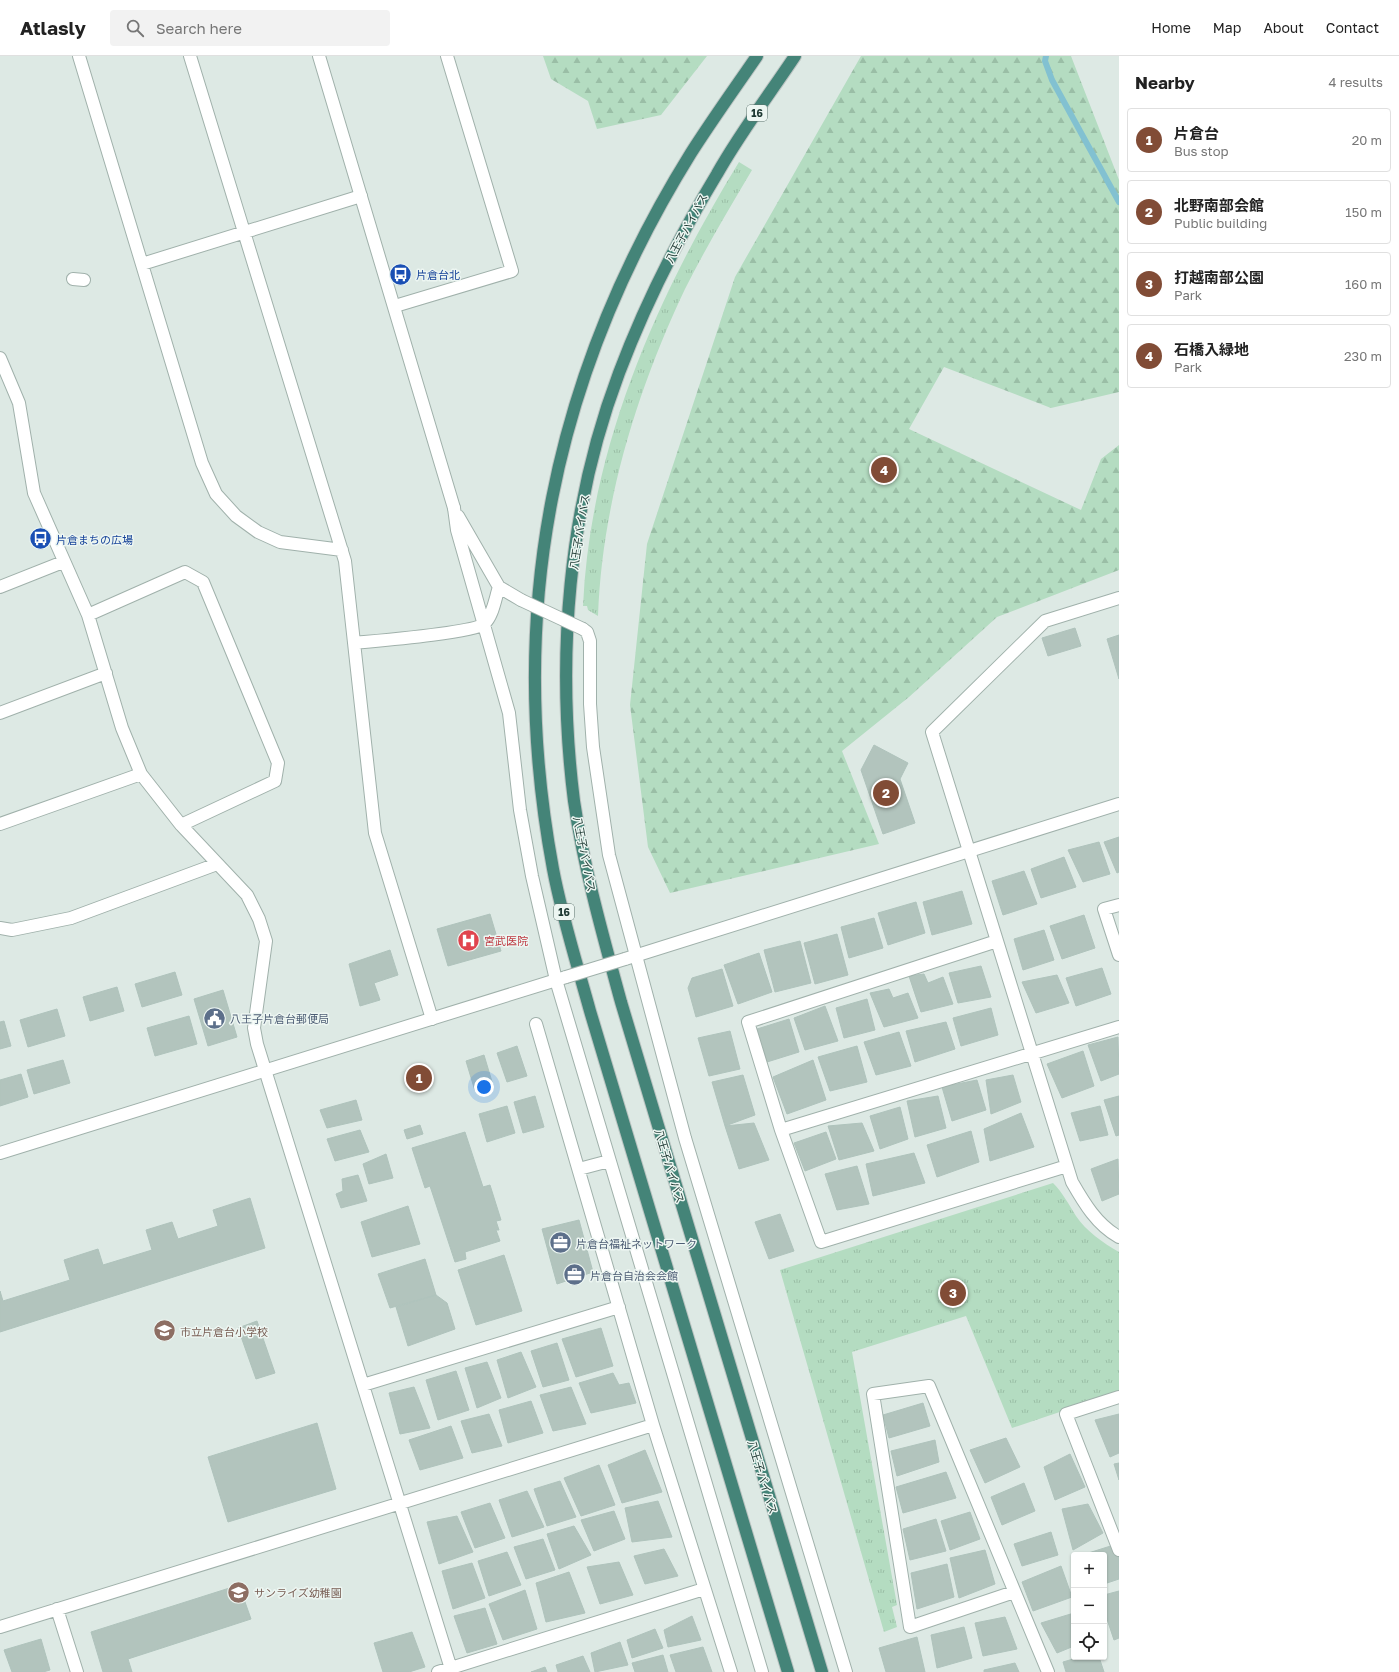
<!DOCTYPE html>
<meta charset="utf-8">
<style>
body{margin:0;font-family:"Golos Text","Noto Sans JP",sans-serif;background:#f2f2f2;color:#222}
.controls{position:absolute;right:12px;bottom:12px;display:grid;overflow:hidden;border-radius:4px;box-shadow:0 1px 3px #0004}
.controls button{width:36px;height:36px;display:grid;place-items:center;padding:0;border:0;border-bottom:1px solid #e0e0e0;background:#fff;color:#222;font:20px sans-serif}
.you{position:absolute;left:484px;top:1031px;width:14px;height:14px;margin:-10px;border:3px solid #fff;border-radius:50%;background:#1a73e8;box-shadow:0 0 0 6px #1a73e833}
.badge{display:grid;place-items:center;width:26px;height:26px;border-radius:50%;background:#814c36;color:#fff;font-size:13px;font-weight:700}
.pin{position:absolute;translate:-50% -50%;border:2px solid #fff;box-shadow:0 1px 4px #0006}
.list{margin:0;padding:0;list-style:none}
h2{display:flex;justify-content:space-between;align-items:center;height:52px;margin:0;padding:0 16px;font-size:17px}
h2 small{font-size:13px;font-weight:400;color:#767676}
.list li{display:grid;grid-template-columns:26px 1fr auto;gap:12px;align-items:center;box-sizing:border-box;height:64px;margin:0 8px 8px;padding:0 8px;border:1px solid #e0e0e0;border-radius:4px}
.list b{display:block;font-size:15px;white-space:nowrap}
.list p{margin:0;font-size:13px;white-space:nowrap;color:#767676}
.list em{font-size:13px;font-style:normal;color:#767676}
.icon{flex:none;width:22px;height:22px;fill:none;stroke:currentColor;stroke-width:2;stroke-linecap:round;stroke-linejoin:round}
.map{position:relative;flex:none;width:1119px;height:1616px;overflow:hidden}
header{display:flex;align-items:center;gap:24px;box-sizing:border-box;height:56px;padding:0 20px;background:#fff;border-bottom:1px solid #e0e0e0}
header strong{font-size:19px}
nav{display:flex;gap:22px;margin-inline-start:auto;font-size:14px}
.search{width:280px;height:36px;background:#f2f2f2;display:flex;align-items:center;gap:10px;box-sizing:border-box;padding:0 14px;border-radius:4px;color:#767676;font-size:15px}
main{display:flex}
aside{flex:1;background:#fff}
.map>svg:first-child{display:block}
.grass{fill:url(#grass-tufts)}
.forest{fill:url(#forest-firs)}
.lines{fill:none;stroke-linecap:round;stroke-linejoin:round}
.stream{stroke:#82c1d1;stroke-width:6}
.building{fill:#b2c4bd;stroke:#afc3bc}
.minor-casing{stroke:#a0b1ab;stroke-width:14}
.tertiary-casing{stroke:#a0b1ab;stroke-width:14}
.trunk-casing{stroke:#bcc4c2;stroke-width:14}
.minor{stroke:#fff;stroke-width:12}
.tertiary{stroke:#fff;stroke-width:12}
.trunk{stroke:#448478;stroke-width:12}
.minor-bridge-casing{stroke:#a0b1ab;stroke-width:14;stroke-linecap:butt}
.tertiary-bridge-casing{stroke:#a0b1ab;stroke-width:14;stroke-linecap:butt}
.minor-bridge{stroke:#fff;stroke-width:12}
.tertiary-bridge{stroke:#fff;stroke-width:12}
.labels{text-anchor:middle;dominant-baseline:central;stroke-width:3;stroke-linejoin:round;paint-order:stroke}
.shield{fill:#edf6f2;stroke:#5c726c;stroke-width:1}
.shield-label{font-size:10px;font-weight:bold;fill:#1e3933}
.street-label{font-size:11px;fill:#1e3933;stroke:#edf6f2}
.transit-label{font-size:11px;fill:#164399;stroke:#edf6f2;text-anchor:start}
.health-label{font-size:11px;fill:#be3a42;stroke:#edf6f2;text-anchor:start}
.service-label{font-size:11px;fill:#4e5e75;stroke:#edf6f2;text-anchor:start}
.education-label{font-size:11px;fill:#785e54;stroke:#edf6f2;text-anchor:start}
</style>
<header>
<strong>Atlasly</strong>
<div class="search"><svg class="icon" aria-label="search" viewBox="0 0 24 24"><circle cx="10" cy="10" r="6"/><path d="M15 15l6 6"/></svg>Search here</div>
<nav><a>Home</a><a>Map</a><a>About</a><a>Contact</a></nav>
</header>
<main>
<div class="map">
<svg width="1119" height="1616" viewBox="0 0 1119 1616">
<defs>
<pattern id="grass-tufts" width="24" height="20" patternUnits="userSpaceOnUse"><rect width="24" height="20" fill="#b4dcc1"/><path d="M3 7l-1-3M5 7V3M7 7l1-3M15 17l-1-3M17 17v-4M19 17l1-3" fill="none" stroke="#9abea6"/></pattern>
<pattern id="forest-firs" width="22" height="20" patternUnits="userSpaceOnUse"><rect width="22" height="20" fill="#b4dcc1"/><path d="M5 1l3.5 6h-7zM16 11l3.5 6h-7z" fill="#9abea6"/></pattern>
</defs>
<rect width="100%" height="100%" fill="#dde9e4"/>
<!-- grass -->
<path class="grass" d="M739,106L752,114C729,153 705,193 685,233C637,334 602,447 598,560L588,554L587,550H583C590,391 657,240 739,106Z
M1053,1127C1063,1137 1069,1149 1076,1160C1086,1175 1103,1187 1119,1196V1336L1012,1372L966,1260L852,1296L897,1549L892,1551L897,1571L884,1576L780,1214Z"/>
<!-- forest -->
<path class="forest" d="M543,0H707L661,59L597,73L588,45L551,23Z
M861,0H1071L1119,124V336L1051,352L944,311L909,373L1081,454L1101,403L1119,389V514L997,561L909,641L842,695L879,788L670,837L648,791L630,649L647,488L735,221Z"/>
<g class="lines">
<!-- stream -->
<path class="stream" d="M1046,0L1045,5L1052,24L1119,146"/>
</g>
<!-- building -->
<path class="building" d="M1075,572L1081,590L1048,600L1042,582Z
M1119,579V623L1107,583Z
M874,689L908,707L900,723L915,767L883,778L861,714Z
M1119,781V816L1117,817L1104,786Z
M1099,786L1110,818L1083,826L1068,794Z
M1064,801L1076,831L1041,842L1031,813Z
M1024,815L1037,848L1003,859L992,825Z
M962,835L972,868L932,879L923,846Z
M916,846L925,877L888,889L878,857Z
M490,858L501,895L448,910L437,873Z
M1084,859L1095,892L1062,903L1050,870Z
M874,862L883,892L849,902L841,871Z
M1044,874L1054,904L1023,914L1014,883Z
M837,878L848,919L815,928L804,887Z
M800,885L811,927L775,936L764,894Z
M390,894L398,919L374,927L380,944L360,950L349,908Z
M759,897L772,936L738,948L724,909Z
M981,910L991,941L958,947L949,917Z
M1102,912L1111,938L1076,950L1066,922Z
M722,913L733,950L696,961L688,932L692,922Z
M175,916L182,939L142,951L135,928Z
M924,918L928,927L943,921L953,948L921,956L909,920Z
M1057,919L1069,947L1036,957L1022,926Z
M117,931L124,955L90,965L83,941Z
M889,933L893,942L908,937L918,962L884,971L870,937Z
M223,934L237,981L208,990L194,943Z
M867,943L875,974L844,982L836,952Z
M825,950L838,985L805,994L794,962Z
M991,952L998,979L961,990L953,962Z
M57,953L65,980L28,991L20,964Z
M189,960L197,988L155,1000L147,972Z
M789,963L799,996L767,1006L757,973Z
M4,965L11,990L0,993V966Z
M946,966L955,993L915,1006L906,975Z
M730,975L740,1013L709,1020L698,982Z
M899,976L911,1010L876,1019L864,986Z
M1118,981L1119,1018L1101,1025L1088,989Z
M517,990L527,1020L507,1026L497,997Z
M857,990L867,1026L830,1035L818,1001Z
M1083,995L1094,1030L1062,1042L1047,1008Z
M484,999L493,1029L475,1035L466,1005Z
M63,1004L70,1027L34,1038L27,1014Z
M813,1004L826,1044L787,1058L773,1021Z
M21,1018L28,1041L0,1050V1024Z
M743,1019L755,1059L725,1070L712,1026Z
M1013,1019L1021,1046L991,1058L986,1024Z
M977,1024L986,1054L952,1065L942,1031Z
M535,1040L544,1071L523,1077L514,1046Z
M938,1040L946,1072L915,1081L907,1045Z
M1119,1040V1079L1116,1080L1104,1044Z
M356,1044L362,1064L327,1072L320,1054Z
M507,1050L515,1077L487,1086L479,1058Z
M1100,1050L1108,1079L1080,1085L1071,1057Z
M900,1051L908,1083L880,1093L870,1060Z
M1021,1057L1034,1091L990,1105L984,1073Z
M754,1067L769,1104L739,1113L725,1070Z
M862,1067L874,1095L839,1104L828,1070Z
M420,1069L423,1078L407,1083L404,1074Z
M360,1074L369,1096L335,1105L327,1083Z
M971,1075L979,1106L937,1121L927,1089Z
M465,1076L483,1131L490,1129L501,1164L496,1165L499,1174H496L500,1185L465,1196L466,1203L455,1206L430,1130L425,1132L412,1092Z
M826,1076L836,1103L805,1115L794,1087Z
M914,1097L925,1127L873,1140L866,1108Z
M386,1098L393,1122L369,1128L363,1108Z
M1118,1103L1119,1138L1102,1145L1091,1113Z
M857,1110L869,1148L837,1154L825,1118Z
M358,1119L367,1145L341,1152L336,1138L343,1135L342,1123Z
M250,1142L265,1192L0,1276V1235L3,1245L70,1224L64,1204L98,1193L103,1209L152,1194L146,1174L172,1166L178,1183L218,1170L213,1154Z
M408,1150L420,1188L372,1201L361,1166Z
M780,1158L794,1195L769,1203L755,1166Z
M579,1164L593,1216L557,1228L542,1173Z
M504,1199L522,1255L476,1269L458,1214Z
M425,1203L436,1239L390,1252L378,1218Z
M436,1239L447,1247L455,1273L408,1290L396,1251Z
M257,1265L275,1317L256,1323L238,1272Z
M601,1272L613,1310L576,1321L562,1283Z
M557,1287L569,1324L543,1331L531,1295Z
M521,1296L536,1331L508,1342L497,1304Z
M487,1306L501,1342L477,1352L465,1312Z
M456,1315L469,1354L438,1364L426,1324Z
M613,1317L619,1329L629,1327L636,1347L591,1357L579,1327Z
M414,1331L430,1372L400,1378L389,1337Z
M571,1331L586,1368L553,1375L540,1339Z
M531,1345L543,1377L508,1387L499,1354Z
M923,1347L930,1370L889,1382L883,1359Z
M489,1358L502,1390L472,1397L461,1365Z
M1119,1358V1397L1110,1401L1095,1364Z
M317,1367L336,1433L228,1466L208,1401Z
M451,1370L463,1402L420,1414L409,1384Z
M1006,1382L1020,1411L985,1427L970,1394Z
M935,1384L939,1406L897,1420L891,1395Z
M645,1394L662,1436L622,1447L608,1409Z
M1070,1398L1085,1431L1055,1444L1044,1411Z
M1119,1407V1424L1114,1408Z
M599,1409L615,1449L581,1460L564,1422Z
M946,1416L956,1442L903,1457L896,1431Z
M560,1425L576,1461L547,1470L534,1433Z
M1024,1427L1035,1455L1002,1469L991,1441Z
M527,1435L544,1471L512,1481L499,1444Z
M658,1445L672,1481L632,1486L625,1452Z
M490,1447L505,1482L475,1492L461,1456Z
M1088,1448L1103,1477L1073,1494L1062,1453Z
M614,1455L625,1483L594,1495L581,1464Z
M970,1456L980,1483L950,1494L941,1465Z
M457,1460L473,1496L439,1508L427,1466Z
M936,1463L946,1495L910,1504L903,1473Z
M574,1470L591,1499L559,1513L547,1478Z
M1051,1476L1058,1499L1022,1510L1014,1488Z
M543,1483L555,1514L526,1523L514,1491Z
M1117,1488L1119,1494V1523L1104,1528V1499H1082Z
M664,1493L678,1520L645,1528L634,1500Z
M985,1494L995,1528L959,1542L950,1502Z
M507,1496L521,1529L489,1540L478,1505Z
M619,1506L633,1539L600,1548L587,1511Z
M472,1507L485,1542L453,1553L442,1515Z
M947,1508L954,1541L917,1553L911,1517Z
M1061,1510L1072,1541L1033,1555L1022,1526Z
M569,1516L585,1557L546,1566L536,1527Z
M239,1529L251,1563L128,1603L132,1616H103L91,1576Z
M525,1534L537,1573L503,1584L489,1548Z
M1119,1535V1582L1114,1584L1104,1554V1539Z
M485,1552L497,1588L467,1597L454,1560Z
M1074,1557V1590L1057,1597L1041,1567Z
M692,1560L701,1584L668,1591L664,1574Z
M1005,1561L1017,1593L983,1600L975,1567Z
M964,1571L972,1602L937,1612L931,1579Z
M655,1573L663,1592L632,1602L627,1584Z
M412,1576L425,1611L409,1616H383L374,1587Z
M917,1581L925,1616H886L879,1592Z
M41,1583L50,1614L43,1616H12L4,1594Z
M620,1586L628,1609L595,1616L591,1597Z
M703,1591L712,1616H676L670,1599Z
M663,1599L668,1616H635L632,1607Z
M583,1600L590,1616H558L556,1609Z
M1080,1601H1099L1104,1616H1066L1063,1606Z
M1015,1607L1019,1616H984V1614Z
M545,1611L547,1616H531Z"/>
<g class="lines">
<defs>
<path id="minor" d="M79,0L202,407L216,438L236,460L258,476L280,486L342,494
M190,0L345,505L375,777L432,963
M142,208L361,140
M73,223L84,224
M395,250L512,215L447,0
M0,302L19,347L34,437L88,559L122,672L141,718L181,769L247,839L259,863L266,885L254,972L257,988L452,1616
M454,452L457,474L509,657L520,754L532,820L556,924L762,1616
M458,460L499,531L521,544
M0,531L63,506
M1119,542L1045,565L932,676L1072,1126C1084,1147 1097,1169 1119,1181
M88,559L185,516L203,526L278,707L275,725L181,769
M583,573L587,576L590,585V648L593,691L609,799L685,1082L846,1616
M354,587C374,585 472,577 484,568C493,560 495,543 499,531
M0,657L106,617
M0,768L141,718
M1119,849L1104,853L1119,899
M0,872L12,874L71,862L217,808
M997,885L748,966L781,1074L821,1186L1067,1110
M536,968L653,1369L731,1616
M781,1074L1119,971
M579,1113L609,1105
M363,1329L619,1251
M1119,1341L1066,1358L1119,1494
M1014,1536L910,1571L873,1338L929,1330L1048,1616
M57,1553L77,1616
M0,1571L653,1369
M438,1616L704,1533"/>
<path id="tertiary" d="M319,0L454,452
M625,903L1119,748
M0,1097L566,921"/>
<path id="trunk" d="M757,0C735,32 712,64 691,97C553,319 505,555 553,813C562,861 577,908 590,955L788,1616
M795,0C769,39 740,77 717,118C679,181 645,248 619,317C568,452 556,602 574,745C584,813 603,880 621,946L822,1616"/>
</defs>
<!-- minor casing -->
<use href="#minor" class="minor-casing"/>
<!-- tertiary casing -->
<use href="#tertiary" class="tertiary-casing"/>
<!-- trunk casing -->
<use href="#trunk" class="trunk-casing"/>
<!-- minor -->
<use href="#minor" class="minor"/>
<!-- tertiary -->
<use href="#tertiary" class="tertiary"/>
<!-- trunk -->
<use href="#trunk" class="trunk"/>
<defs>
<path id="minor-bridge" d="M521,544L583,573"/>
<path id="tertiary-bridge" d="M566,921L625,903"/>
</defs>
<!-- minor-bridge casing -->
<use href="#minor-bridge" class="minor-bridge-casing"/>
<!-- tertiary-bridge casing -->
<use href="#tertiary-bridge" class="tertiary-bridge-casing"/>
<!-- minor-bridge -->
<use href="#minor-bridge" class="minor-bridge"/>
<!-- tertiary-bridge -->
<use href="#tertiary-bridge" class="tertiary-bridge"/>
</g>
<!-- icons -->
<defs>
<symbol id="bus-disc" viewBox="-11 -11 22 22"><circle r="9.5" fill="#1a4fb4" stroke="#edf6f2"/><path d="M-5-6H5V4H4V6H2V4H-2V6H-4V4H-5ZM-3.5-4V0h7V-4ZM-3.5 1.2v1.5H-2V1.2ZM2 1.2v1.5H3.5V1.2Z" fill="#fff"/></symbol>
<symbol id="hospital-disc" viewBox="-11 -11 22 22"><circle r="9.5" fill="#e0444e" stroke="#edf6f2"/><path d="M-5-5h3v3.5h4V-5h3V5h-3V1.5h-4V5h-3Z" fill="#fff"/></symbol>
<symbol id="civic-disc" viewBox="-11 -11 22 22"><circle r="9.5" fill="#5c6f8a" stroke="#edf6f2"/><path d="M-.6-6.5H3V-4.5H.6V-3L4-1V1h2V6H-6V1h2V-1L-.6-3ZM-1.2 2.5V6h2.4V2.5Z" fill="#fff"/></symbol>
<symbol id="office-disc" viewBox="-11 -11 22 22"><circle r="9.5" fill="#5c6f8a" stroke="#edf6f2"/><path d="M-6-3h4V-5.5h4V-3h4V5H-6ZM-1-4.5V-3h2v-1.5ZM-6 0V1H6V0Z" fill="#fff"/></symbol>
<symbol id="school-disc" viewBox="-11 -11 22 22"><circle r="9.5" fill="#8d6e63" stroke="#edf6f2"/><path d="M0-5L7-2L0 1L-7-2ZM-4 1L0 2.5L4 1V4Q0 6-4 4Z" fill="#fff"/></symbol>
</defs>
<g fill-rule="evenodd">
<use href="#bus-disc" x="388" y="206" width="25" height="25"/>
<use href="#bus-disc" x="28" y="470" width="25" height="25"/>
<use href="#hospital-disc" x="456" y="872" width="25" height="25"/>
<use href="#civic-disc" x="202" y="950" width="25" height="25"/>
<use href="#office-disc" x="548" y="1174" width="25" height="25"/>
<use href="#office-disc" x="562" y="1206" width="25" height="25"/>
<use href="#school-disc" x="152" y="1262" width="25" height="25"/>
<use href="#school-disc" x="226" y="1524" width="25" height="25"/>
</g>
<g class="labels">
<!-- shield labels -->
<g class="shield">
<rect x="747" y="49" width="20" height="16" rx="3"/>
<rect x="554" y="848" width="20" height="16" rx="3"/>
</g>
<g class="shield-label">
<text x="757" y="57">16</text>
<text x="564" y="856">16</text>
</g>
<!-- street labels -->
<g class="street-label">
<text transform="translate(686 172) rotate(-62)">八王子バイパス</text>
<text transform="translate(579 476) rotate(-81)">八王子バイパス</text>
<text transform="translate(585 798) rotate(79)">八王子バイパス</text>
<text transform="translate(670 1110) rotate(73)">八王子バイパス</text>
<text transform="translate(763 1421) rotate(73)">八王子バイパス</text>
</g>
<!-- transit labels -->
<g class="transit-label">
<text x="416" y="218">片倉台北</text>
<text x="56" y="483">片倉まちの広場</text>
</g>
<!-- health labels -->
<g class="health-label">
<text x="484" y="884">宮武医院</text>
</g>
<!-- service labels -->
<g class="service-label">
<text x="230" y="962">八王子片倉台郵便局</text>
<text x="576" y="1187">片倉台福祉ネットワーク</text>
<text x="590" y="1219">片倉台自治会会館</text>
</g>
<!-- education labels -->
<g class="education-label">
<text x="180" y="1275">市立片倉台小学校</text>
<text x="254" y="1536">サンライズ幼稚園</text>
</g>
</g>
</svg>
<div class="controls">
<button>+</button>
<button>−</button>
<button><svg class="icon" aria-label="locate" viewBox="0 0 24 24"><circle cx="12" cy="12" r="6"/><path d="M12 2v4M12 18v4M2 12h4M18 12h4"/></svg></button>
</div>
<div class="you"></div>
<div class="pin badge" style="left:419px;top:1022px">1</div>
<div class="pin badge" style="left:886px;top:737px">2</div>
<div class="pin badge" style="left:953px;top:1237px">3</div>
<div class="pin badge" style="left:884px;top:414px">4</div>
</div>
<aside>
<h2>Nearby<small>4 results</small></h2>
<ul class="list">
<li><span class="badge">1</span><div><b>片倉台</b><p>Bus stop</p></div><em>20 m</em></li>
<li><span class="badge">2</span><div><b>北野南部会館</b><p>Public building</p></div><em>150 m</em></li>
<li><span class="badge">3</span><div><b>打越南部公園</b><p>Park</p></div><em>160 m</em></li>
<li><span class="badge">4</span><div><b>石橋入緑地</b><p>Park</p></div><em>230 m</em></li>
</ul>
</aside>
</main>
